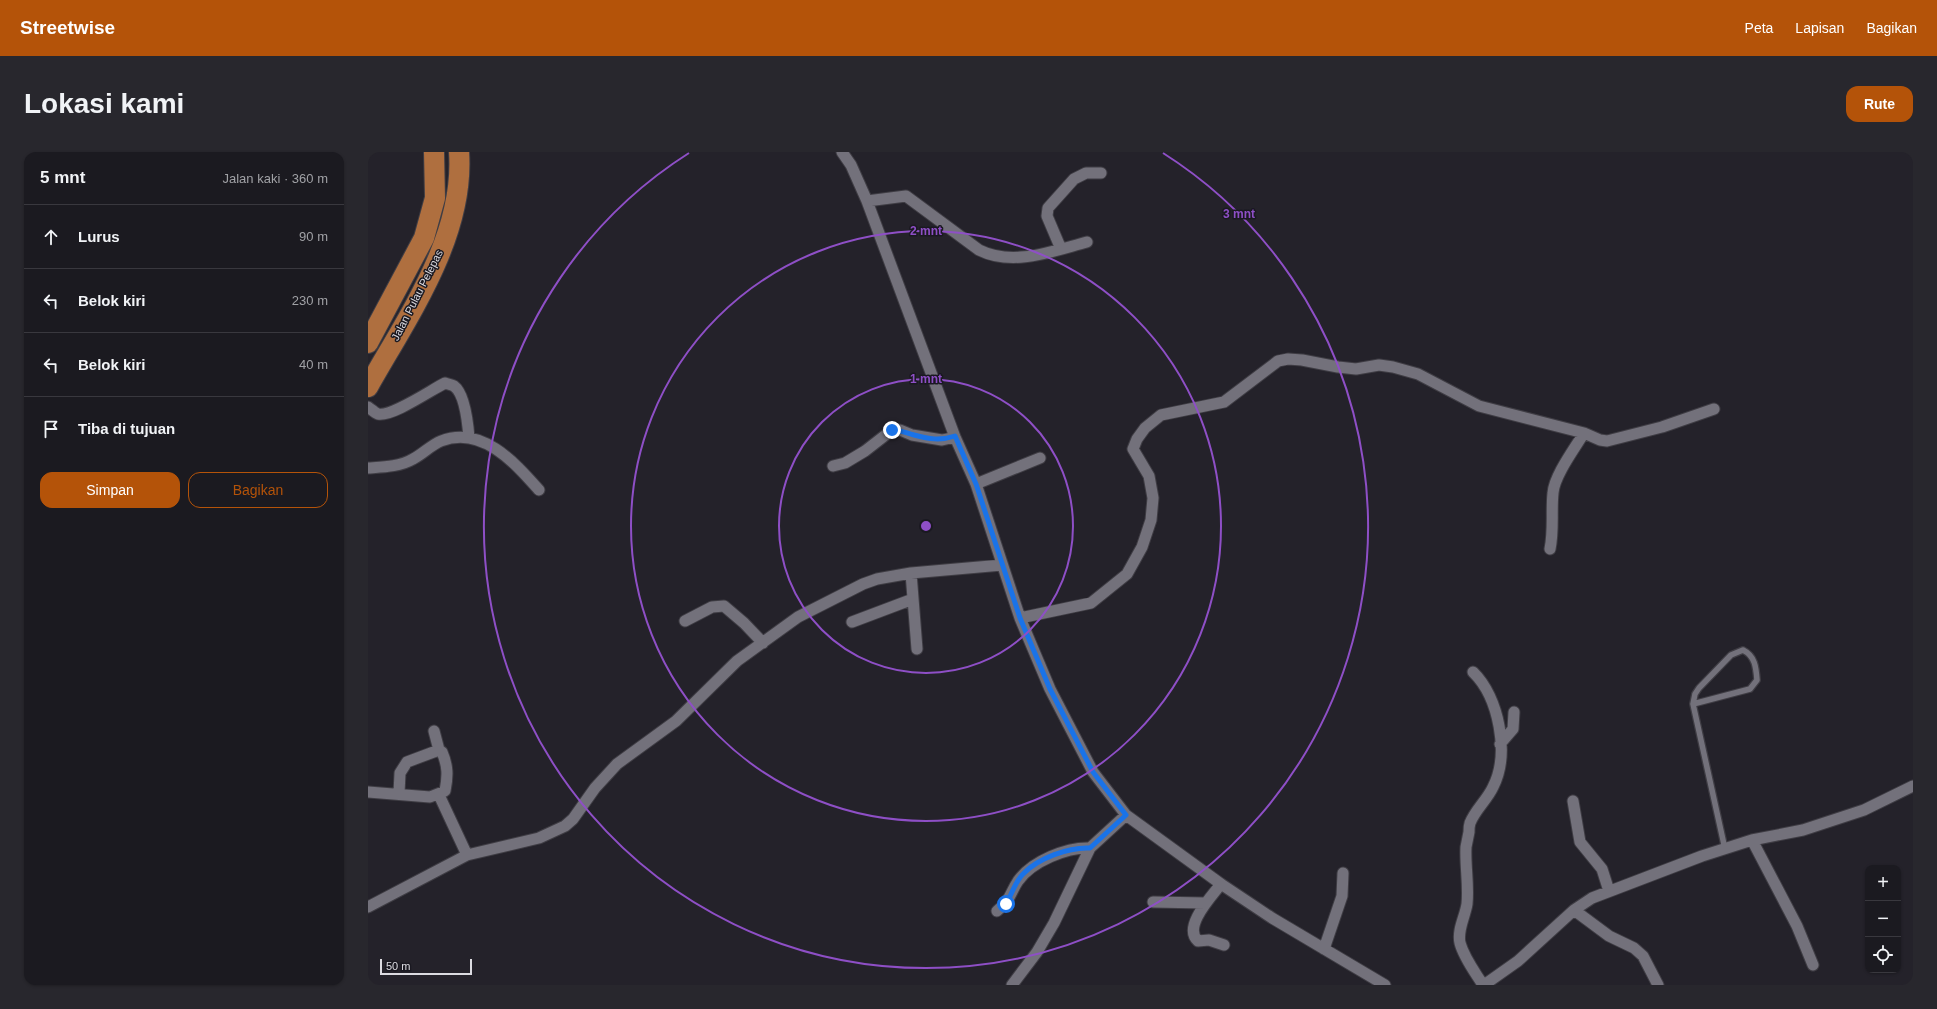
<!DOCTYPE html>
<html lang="id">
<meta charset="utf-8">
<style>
body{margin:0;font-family:Arial,sans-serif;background:#28272d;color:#f1f3f6}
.controls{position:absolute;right:12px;bottom:12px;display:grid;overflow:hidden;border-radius:8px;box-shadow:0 1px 3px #0004}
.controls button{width:36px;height:36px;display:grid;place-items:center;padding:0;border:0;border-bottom:1px solid #39383e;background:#1b1a20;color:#f1f3f6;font:20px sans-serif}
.scale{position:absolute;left:12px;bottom:10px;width:92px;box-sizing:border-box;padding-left:4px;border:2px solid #dcdbe1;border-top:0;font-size:11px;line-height:14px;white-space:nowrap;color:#dcdbe1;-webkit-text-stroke:3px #1a1921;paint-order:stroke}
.stop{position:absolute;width:12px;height:12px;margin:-9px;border:3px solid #1a73e8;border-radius:50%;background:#fff}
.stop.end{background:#1a73e8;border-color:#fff;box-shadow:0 1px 4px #0008}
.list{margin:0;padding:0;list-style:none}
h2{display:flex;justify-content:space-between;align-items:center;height:52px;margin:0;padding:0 16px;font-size:17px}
h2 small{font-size:13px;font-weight:400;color:#a0a1a5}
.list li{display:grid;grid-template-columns:26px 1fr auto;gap:12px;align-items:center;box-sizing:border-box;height:64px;padding:0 16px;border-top:1px solid #39383e}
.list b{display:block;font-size:15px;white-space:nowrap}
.list em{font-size:13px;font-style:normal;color:#a0a1a5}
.actions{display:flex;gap:8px;padding:12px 16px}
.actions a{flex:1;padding:9px 0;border:1px solid #b45309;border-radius:12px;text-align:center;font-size:14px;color:#b45309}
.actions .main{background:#b45309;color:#fff}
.icon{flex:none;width:22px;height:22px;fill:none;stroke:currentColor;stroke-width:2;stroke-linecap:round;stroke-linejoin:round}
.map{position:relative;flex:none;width:1545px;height:833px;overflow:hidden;border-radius:12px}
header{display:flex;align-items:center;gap:24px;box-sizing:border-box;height:56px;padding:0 20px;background:#b45309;color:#fff}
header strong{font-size:19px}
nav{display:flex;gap:22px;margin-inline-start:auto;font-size:14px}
.intro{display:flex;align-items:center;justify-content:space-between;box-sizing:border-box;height:96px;padding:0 24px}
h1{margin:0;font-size:28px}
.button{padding:10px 18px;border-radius:12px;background:#b45309;color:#fff;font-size:14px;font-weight:700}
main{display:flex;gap:24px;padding:0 24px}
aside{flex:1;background:#1b1a20;border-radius:12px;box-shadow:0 1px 3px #0004}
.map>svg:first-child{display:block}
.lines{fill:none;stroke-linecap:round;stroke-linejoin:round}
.lane-casing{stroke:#3f3d44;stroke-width:8}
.street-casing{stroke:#3f3d44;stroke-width:13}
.highway-casing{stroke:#3f3d44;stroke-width:22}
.lane{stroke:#73717b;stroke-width:5.5}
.street{stroke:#73717b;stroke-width:11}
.highway{stroke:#af6f3f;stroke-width:20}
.route{stroke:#1a73e8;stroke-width:5}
.ring{fill:none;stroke:#8e4fc6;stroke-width:2}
.labels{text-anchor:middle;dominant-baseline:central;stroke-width:3;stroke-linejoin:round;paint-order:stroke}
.street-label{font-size:11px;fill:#dcdbe1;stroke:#1a1921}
.centre{fill:#8e4fc6;stroke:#1a1921;stroke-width:2}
.ring-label{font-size:12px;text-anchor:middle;font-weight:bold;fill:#8e4fc6;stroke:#1a1921;stroke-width:3;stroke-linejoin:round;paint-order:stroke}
</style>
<header>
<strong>Streetwise</strong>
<nav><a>Peta</a><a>Lapisan</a><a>Bagikan</a></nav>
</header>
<div class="intro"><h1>Lokasi kami</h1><a class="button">Rute</a></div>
<main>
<aside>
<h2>5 mnt<small>Jalan kaki · 360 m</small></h2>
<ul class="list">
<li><svg class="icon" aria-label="ahead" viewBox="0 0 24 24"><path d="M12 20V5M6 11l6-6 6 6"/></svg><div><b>Lurus</b></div><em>90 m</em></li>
<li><svg class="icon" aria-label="left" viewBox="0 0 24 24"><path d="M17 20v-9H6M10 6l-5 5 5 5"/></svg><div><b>Belok kiri</b></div><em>230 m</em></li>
<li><svg class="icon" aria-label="left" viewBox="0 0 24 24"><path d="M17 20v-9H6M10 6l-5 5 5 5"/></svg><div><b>Belok kiri</b></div><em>40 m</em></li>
<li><svg class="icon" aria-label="arrive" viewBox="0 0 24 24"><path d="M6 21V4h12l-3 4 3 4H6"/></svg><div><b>Tiba di tujuan</b></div></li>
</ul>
<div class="actions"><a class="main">Simpan</a><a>Bagikan</a></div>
</aside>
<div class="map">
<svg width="1545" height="833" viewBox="0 0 1545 833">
<rect width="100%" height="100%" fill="#24222a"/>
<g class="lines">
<defs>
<path id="lane" d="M1325,552L1382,537L1389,528C1388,515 1387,504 1375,498L1363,503L1331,536L1327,542L1325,552L1357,697"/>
<path id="street" d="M474,0L483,13L499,49L587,285L608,332L652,466L682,537L725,620L758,663L853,732L904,766L1017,833
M499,49L538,44L611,98C645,115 685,99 719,90
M693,97L679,64L680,56L706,27L718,21H733
M0,255C3,257 7,261 10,262C24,265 63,238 77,231C80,232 84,233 86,234C97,242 100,273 101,286
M465,314L477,311L497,299L524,278H532L544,283L574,288L587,285
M0,316C15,315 31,315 45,307C55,302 63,293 73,289C114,273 147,311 171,338
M608,332L672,306
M1182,397C1186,378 1183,360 1185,341C1186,324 1207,296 1216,281
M543,421L549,497
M652,466L723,451L759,422L774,395L783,368L785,346L781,324L765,297L769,287L777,276L793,263L856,250L910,209L920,207L934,208L970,215L988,217L1011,213L1025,215L1050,222L1111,254L1216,281L1232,288L1239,289L1294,275L1346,257
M317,469L344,455L356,454L376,471L395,491
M484,470L545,447
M1105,520C1131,545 1142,602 1125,635C1119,648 1107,658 1102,671C1101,674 1101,677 1101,680C1100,685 1099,690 1098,695C1097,714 1101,733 1099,752C1097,765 1089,778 1092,791C1096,806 1107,820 1115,833
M66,579L71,598
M1132,592L1145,577L1146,560
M0,640L62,645L77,639C80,624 80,614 74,600L71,598L39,610L32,621L31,641
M71,643L99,703
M1205,649L1212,690L1234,717L1241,739
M1384,688L1429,774L1445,813
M853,732C844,744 814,775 830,789L841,788L856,793
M785,750L837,751
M0,755L99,703L171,686L197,674L205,667L227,636L249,612L308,569L369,509L430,465L495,432L509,427L543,421L634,413
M1206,758L1241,784L1266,796L1275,804L1290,833
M629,759C643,748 642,741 650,729C664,709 699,695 722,696
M956,797L974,744L975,721
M644,833L669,800L686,771L722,696L758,663
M1116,833L1150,809L1206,758L1224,746L1334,704L1384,688L1435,678L1496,658L1545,634"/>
<path id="highway" d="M0,191L56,86L67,46L66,0
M0,235C40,164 97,84 91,0"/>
</defs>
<!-- lane casing -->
<use href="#lane" class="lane-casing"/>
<!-- street casing -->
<use href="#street" class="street-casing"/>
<!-- highway casing -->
<use href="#highway" class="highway-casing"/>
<!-- lane -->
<use href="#lane" class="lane"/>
<!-- street -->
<use href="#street" class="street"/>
<!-- highway -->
<use href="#highway" class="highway"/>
</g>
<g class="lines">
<!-- route -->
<path class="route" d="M524,278C532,278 538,281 546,283C561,287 572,289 587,284L608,332L652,466L682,537L725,620L758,663L722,696C701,695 670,706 655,722C647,730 644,742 638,752"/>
</g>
<!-- distance rings -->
<g class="ring">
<circle cx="558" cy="374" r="147"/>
<circle cx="558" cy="374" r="295"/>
<path d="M795 1A442 442 0 1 1 321 1"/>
</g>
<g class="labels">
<!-- street labels -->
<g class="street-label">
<text transform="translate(49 143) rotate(-63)">Jalan Pulau Pelepas</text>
</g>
</g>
<circle cx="558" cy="374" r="6" class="centre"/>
<g class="ring-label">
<text x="871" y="66">3 mnt</text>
<text x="558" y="83">2 mnt</text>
<text x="558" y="231">1 mnt</text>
</g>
</svg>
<div class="controls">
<button>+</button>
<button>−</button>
<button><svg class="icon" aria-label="locate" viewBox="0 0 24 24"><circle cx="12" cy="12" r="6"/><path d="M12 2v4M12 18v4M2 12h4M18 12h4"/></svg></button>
</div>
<div class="scale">50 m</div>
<div class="stop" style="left:638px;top:752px"></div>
<div class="stop end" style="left:524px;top:278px"></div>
</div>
</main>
